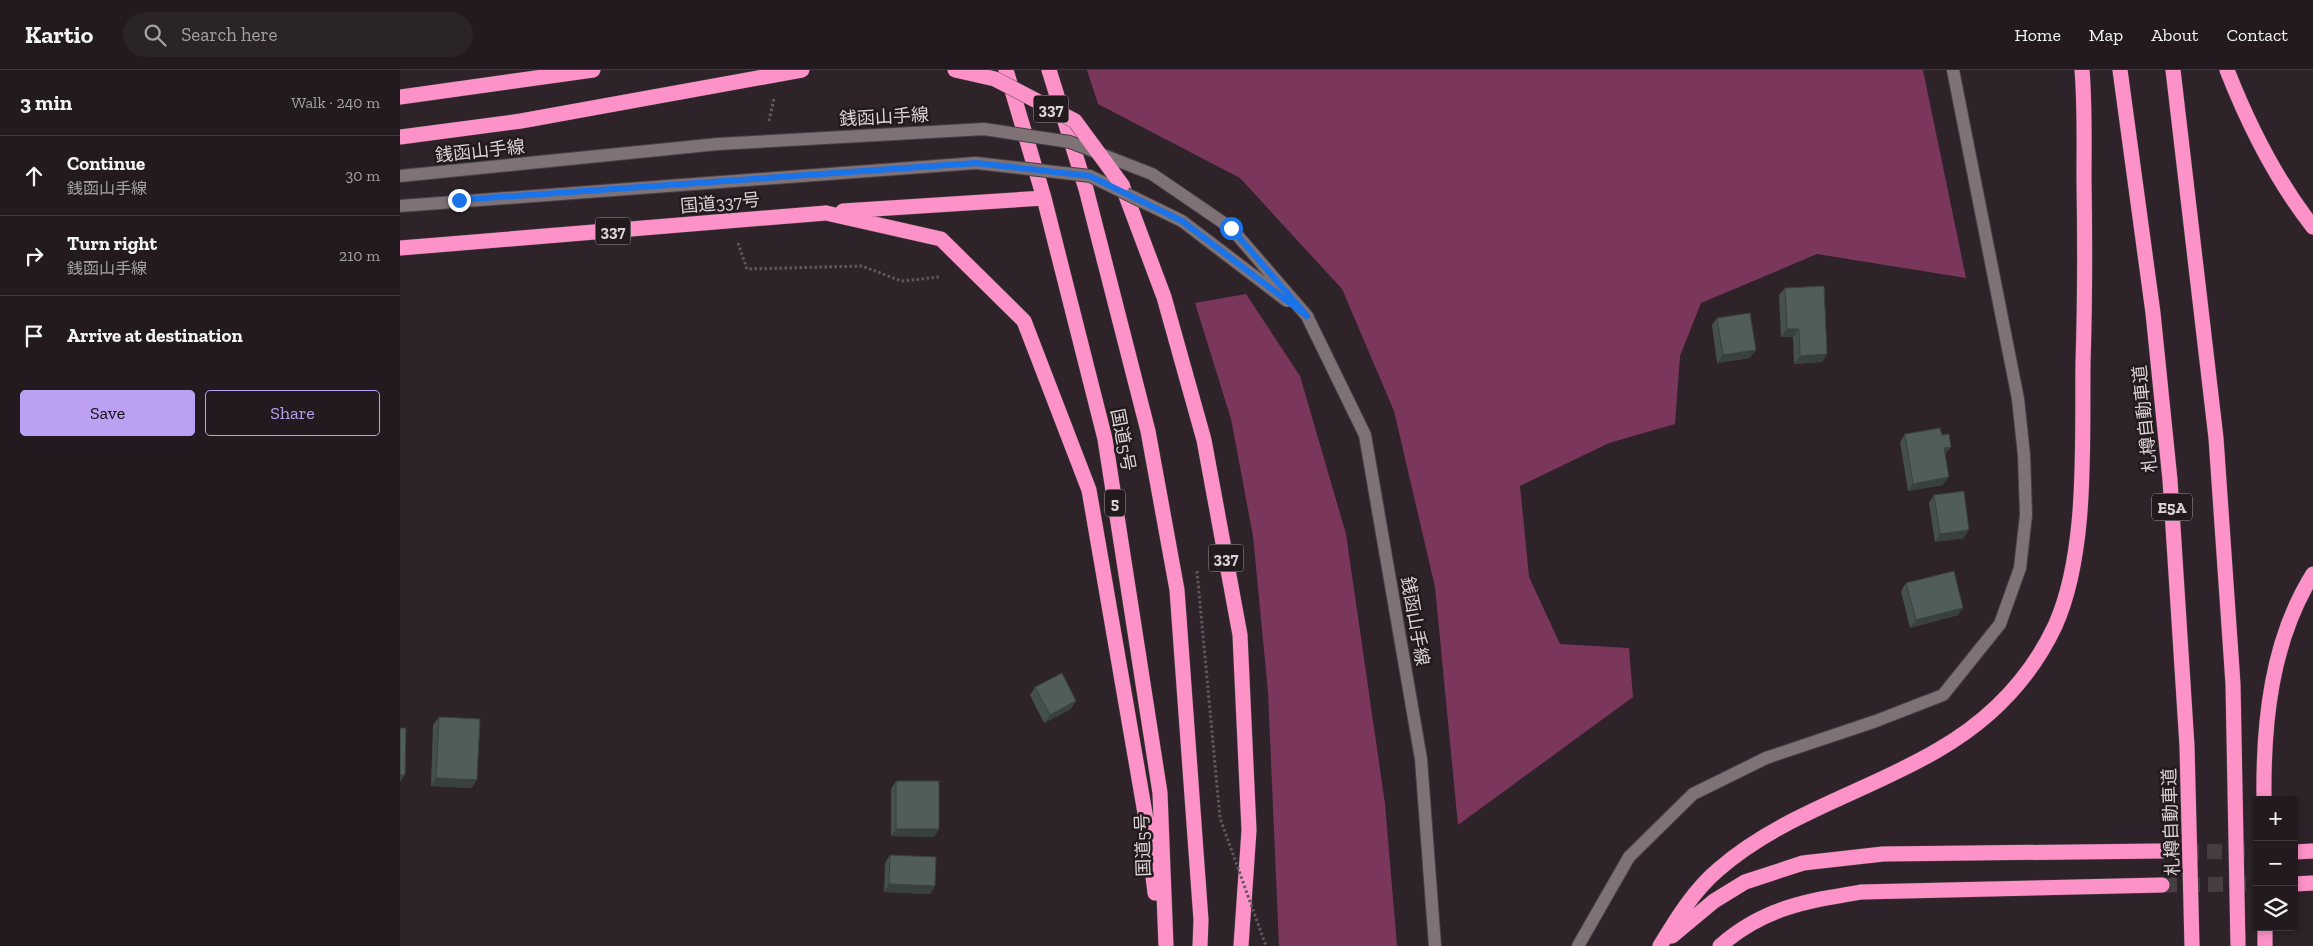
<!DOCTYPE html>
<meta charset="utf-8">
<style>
body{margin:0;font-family:"Zilla Slab","Noto Sans JP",serif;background:#2a2327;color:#f1f3f6}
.controls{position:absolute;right:15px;bottom:15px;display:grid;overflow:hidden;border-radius:5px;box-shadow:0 2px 8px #0003}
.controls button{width:45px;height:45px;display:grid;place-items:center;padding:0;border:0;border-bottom:1px solid #3f383c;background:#221a1e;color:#f1f3f6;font:25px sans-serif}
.stop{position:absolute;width:15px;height:15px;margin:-11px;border:4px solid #1a73e8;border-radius:50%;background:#fff}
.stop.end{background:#1a73e8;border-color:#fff;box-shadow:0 1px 5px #0008}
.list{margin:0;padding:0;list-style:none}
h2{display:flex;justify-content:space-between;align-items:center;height:65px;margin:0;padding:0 20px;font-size:21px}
h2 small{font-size:16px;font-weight:400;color:#a2a1a4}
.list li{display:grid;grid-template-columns:32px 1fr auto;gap:15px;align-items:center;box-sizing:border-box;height:80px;padding:0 20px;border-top:1px solid #3f383c}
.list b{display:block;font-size:19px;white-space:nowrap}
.list p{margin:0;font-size:16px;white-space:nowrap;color:#a2a1a4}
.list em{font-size:16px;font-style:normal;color:#a2a1a4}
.actions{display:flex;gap:10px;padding:15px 20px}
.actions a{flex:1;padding:11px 0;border:1px solid #bca0f2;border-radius:5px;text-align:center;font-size:18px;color:#bca0f2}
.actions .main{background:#bca0f2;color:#111}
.icon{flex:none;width:28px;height:28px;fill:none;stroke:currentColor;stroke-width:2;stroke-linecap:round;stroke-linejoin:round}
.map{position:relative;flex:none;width:1913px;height:876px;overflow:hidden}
header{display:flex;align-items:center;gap:30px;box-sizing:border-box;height:70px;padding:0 25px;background:#221a1e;border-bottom:1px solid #3f383c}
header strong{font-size:24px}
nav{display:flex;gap:28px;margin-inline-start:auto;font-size:18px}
.search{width:350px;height:45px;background:#2a2327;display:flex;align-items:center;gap:12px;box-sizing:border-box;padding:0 18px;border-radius:28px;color:#a2a1a4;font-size:19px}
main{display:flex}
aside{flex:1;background:#221a1e}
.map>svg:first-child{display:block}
.forest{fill:#7b375b}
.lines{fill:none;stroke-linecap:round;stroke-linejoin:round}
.highway-tunnel{stroke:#473e42;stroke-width:15;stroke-dasharray:15 8;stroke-linecap:butt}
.minor-casing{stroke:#484044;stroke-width:14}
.highway-casing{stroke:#484044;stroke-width:16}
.path{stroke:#61585d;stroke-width:3;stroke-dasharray:2.5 2.5;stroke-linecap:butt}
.minor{stroke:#7e7277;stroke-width:12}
.highway{stroke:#fc92c7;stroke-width:15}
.minor-bridge-casing{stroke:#484044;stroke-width:14;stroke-linecap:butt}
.highway-bridge-casing{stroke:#484044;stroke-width:16;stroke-linecap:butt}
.path-bridge{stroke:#61585d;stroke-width:3;stroke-dasharray:2.5 2.5;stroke-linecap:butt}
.minor-bridge{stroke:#7e7277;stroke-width:12}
.highway-bridge{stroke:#fc92c7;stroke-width:15}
.wall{fill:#45504d}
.shaded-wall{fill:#38413f}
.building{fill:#505d5a;stroke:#38413f}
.route{stroke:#1a73e8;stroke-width:6}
.labels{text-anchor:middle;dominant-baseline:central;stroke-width:5;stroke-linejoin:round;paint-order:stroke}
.shield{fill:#231a1e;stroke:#a49ca0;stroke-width:1}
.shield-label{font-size:16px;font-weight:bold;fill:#dbd4d7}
.street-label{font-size:18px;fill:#dbd4d7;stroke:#231a1e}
</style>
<header>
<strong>Kartio</strong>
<div class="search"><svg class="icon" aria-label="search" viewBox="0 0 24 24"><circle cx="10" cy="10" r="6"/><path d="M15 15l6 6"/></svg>Search here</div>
<nav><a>Home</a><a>Map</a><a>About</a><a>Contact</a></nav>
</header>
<main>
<aside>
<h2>3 min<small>Walk · 240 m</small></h2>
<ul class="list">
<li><svg class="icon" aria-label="ahead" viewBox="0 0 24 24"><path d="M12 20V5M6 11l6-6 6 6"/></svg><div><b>Continue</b><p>銭函山手線</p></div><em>30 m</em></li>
<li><svg class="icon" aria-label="right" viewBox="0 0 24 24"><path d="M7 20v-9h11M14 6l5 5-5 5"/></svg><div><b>Turn right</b><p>銭函山手線</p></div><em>210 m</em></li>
<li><svg class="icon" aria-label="arrive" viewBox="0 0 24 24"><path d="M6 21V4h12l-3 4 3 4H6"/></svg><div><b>Arrive at destination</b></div></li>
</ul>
<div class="actions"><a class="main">Save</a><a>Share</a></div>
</aside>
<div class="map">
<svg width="1913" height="876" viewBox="0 0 1913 876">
<rect width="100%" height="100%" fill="#2d2328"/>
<!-- forest -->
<path class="forest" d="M687,0H1523L1566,208L1417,184L1301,233L1280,286L1275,354L1209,373L1120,416L1129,507L1160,574L1229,578L1233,627L1058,755L1035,517L994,341L942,219L840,108L698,34Z
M846,224L900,306L946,464L985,734L997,876H879L868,622L853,466L831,349L795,233Z"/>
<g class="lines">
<!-- highway-tunnel -->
<path class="highway-tunnel" d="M1761,781L1857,782
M1762,815L1857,814"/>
<defs>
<path id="minor" d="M907,246L965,365L1021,689L1035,876
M1178,876L1229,787L1293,724L1366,688L1476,651L1543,625L1600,554L1620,498L1626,445L1624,385L1618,329L1553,0"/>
<path id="highway" d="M606,0L644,128L705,369L760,723L766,876
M649,0L686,119L748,361L777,520L801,850L800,876
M1720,0L1753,243L1770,410L1787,676L1792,876
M1773,0L1816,368L1833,614L1838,876
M1827,0C1849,56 1876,110 1913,157
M0,27L193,0
M722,115L764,227L804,370L840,565L849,760L841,876
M443,141L644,128
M426,143L541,169L624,251L689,420L746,749L755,823
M1864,730C1863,653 1871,571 1913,504
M1894,782L1913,781
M1894,814L1913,813
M1865,857V876
M1272,866L1314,831L1345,812L1403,793L1483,784L1761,781
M1260,876C1277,848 1294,820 1319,799C1382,744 1467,722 1538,680C1590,650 1629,611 1655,556C1688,483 1682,373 1683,293C1685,232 1685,170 1684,109C1684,72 1685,36 1682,0
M1320,876C1363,838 1406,831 1461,822L1762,815"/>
</defs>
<!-- minor casing -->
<use href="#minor" class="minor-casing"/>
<!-- highway casing -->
<use href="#highway" class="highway-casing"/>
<!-- path -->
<path class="path" d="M369,51L374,28
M338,173L347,199L462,196L501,211L540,207"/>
<!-- minor -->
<use href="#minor" class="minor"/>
<!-- highway -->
<use href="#highway" class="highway"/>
<defs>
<path id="minor-bridge" d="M0,106L318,74L584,59L670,72L752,104L831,158L907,246
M0,136L576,93L690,106L782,151L887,231"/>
<path id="highway-bridge" d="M555,0L595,9L675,51L722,115
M0,67L121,51L402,0
M0,178L426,143"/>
</defs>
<!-- minor-bridge casing -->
<use href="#minor-bridge" class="minor-bridge-casing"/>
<!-- highway-bridge casing -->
<use href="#highway-bridge" class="highway-bridge-casing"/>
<!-- path-bridge -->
<path class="path-bridge" d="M797,501L820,748L866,876"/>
<!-- minor-bridge -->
<use href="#minor-bridge" class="minor-bridge"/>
<!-- highway-bridge -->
<use href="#highway-bridge" class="highway-bridge"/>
</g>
<!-- wall -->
<path class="wall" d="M1385,218L1427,284L1422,292L1394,294L1393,267H1381L1379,225Z
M1317,248L1350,288L1317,293L1312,255Z
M1505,364L1542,365L1551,377L1545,384L1543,415L1508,421L1500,372Z
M1534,425L1564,468L1535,472L1529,433Z
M1506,513L1558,545L1510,558L1501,521Z
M635,617L671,639L644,653L630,625Z
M39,647L72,718L31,716L33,655Z
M496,711L539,759L534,767L491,766V719Z
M490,785L535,816L530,824L484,822L485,793Z"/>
<!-- shaded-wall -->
<path class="shaded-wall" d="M1387,259H1399L1393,267H1381Z
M1356,280L1350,288L1317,293L1323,285Z
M1427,284L1422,292L1394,294L1400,286Z
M1551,377L1545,384L1538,386L1544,378Z
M1549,407L1543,415L1508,421L1513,414Z
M1569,460L1564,468L1535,472L1540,464Z
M1563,538L1558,545L1510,558L1516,550Z
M676,631L671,639L644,653L650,645Z
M0,705H5L0,712Z
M36,708L77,710L72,718L31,716Z
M496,759H539L534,767L491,766Z
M489,814L535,816L530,824L484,822Z"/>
<!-- building -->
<path class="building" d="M1424,216L1427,284L1400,286L1399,259H1387L1385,218Z
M1350,243L1356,280L1323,285L1317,248Z
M1540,358L1542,365L1549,364L1551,377L1544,378L1549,407L1513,414L1505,364Z
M1564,421L1569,460L1540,464L1534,425Z
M1554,501L1563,538L1516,550L1506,513Z
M662,603L676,631L650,645L635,617Z
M39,647L80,649L77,710L36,708Z
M0,658H6L5,705H0Z
M496,711H539V759H496Z
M490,785L536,787L535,816L489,814Z"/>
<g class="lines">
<!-- route -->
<path class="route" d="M59,130L576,93L690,106L782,151L907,246L831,158"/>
</g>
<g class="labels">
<!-- shield labels -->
<g class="shield">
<rect x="633.5" y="25.5" width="35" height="27" rx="4"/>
<rect x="195.5" y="147.5" width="35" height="27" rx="4"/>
<rect x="705" y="419.5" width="20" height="27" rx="4"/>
<rect x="1752" y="423.5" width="40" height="27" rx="4"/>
<rect x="808.5" y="474.5" width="35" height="27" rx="4"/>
</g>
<g class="shield-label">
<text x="651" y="39">337</text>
<text x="213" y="161">337</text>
<text x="715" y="433">5</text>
<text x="1772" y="437">E5A</text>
<text x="826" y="488">337</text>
</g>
<!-- street labels -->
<g class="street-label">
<text transform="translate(484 47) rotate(-3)">銭函山手線</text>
<text transform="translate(80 81) rotate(-6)">銭函山手線</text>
<text transform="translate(320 133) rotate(-5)">国道337号</text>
<text transform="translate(1745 349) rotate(-96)">札樽自動車道</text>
<text transform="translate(723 370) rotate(79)">国道5号</text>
<text transform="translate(1015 551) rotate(80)">銭函山手線</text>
<text transform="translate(1771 752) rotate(-92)">札樽自動車道</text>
<text transform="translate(743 775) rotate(-92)">国道5号</text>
</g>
</g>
</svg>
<div class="controls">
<button>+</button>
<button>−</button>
<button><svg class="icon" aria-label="layers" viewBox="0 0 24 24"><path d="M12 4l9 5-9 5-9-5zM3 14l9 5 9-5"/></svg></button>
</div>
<div class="stop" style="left:831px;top:158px"></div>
<div class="stop end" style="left:59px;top:130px"></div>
</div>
</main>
